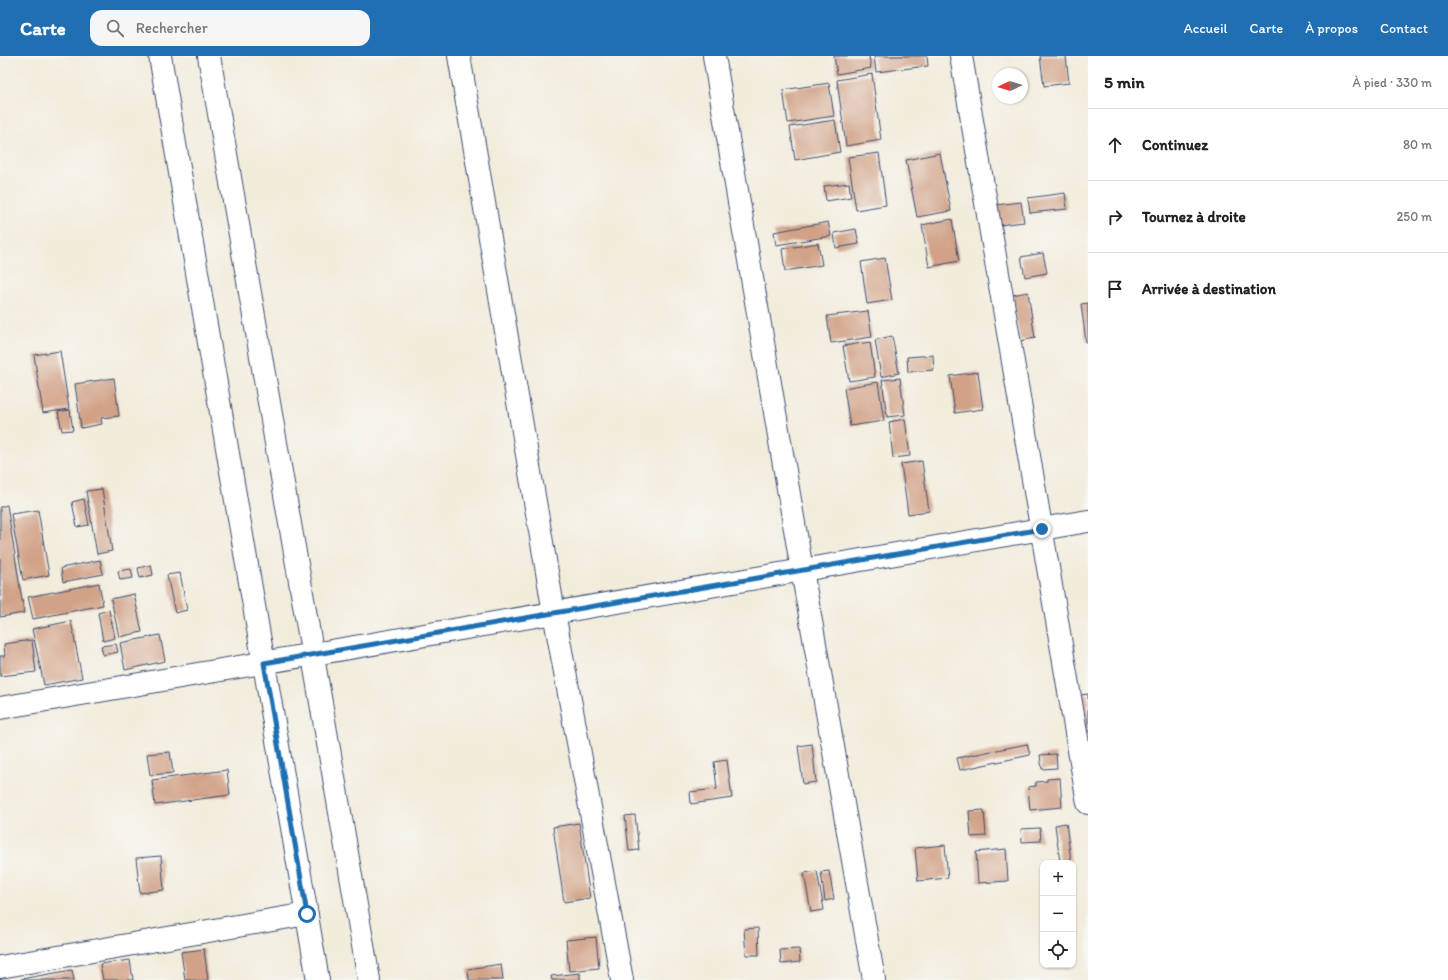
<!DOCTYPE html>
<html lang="fr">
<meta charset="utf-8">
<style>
body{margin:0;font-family:Itim,sans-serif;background:#f6f6f6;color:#202124}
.controls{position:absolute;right:12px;bottom:12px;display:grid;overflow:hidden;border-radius:8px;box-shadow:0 1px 3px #0004}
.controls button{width:36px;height:36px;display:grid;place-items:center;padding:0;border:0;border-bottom:1px solid #e0e0e0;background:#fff;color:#202124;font:20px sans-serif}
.compass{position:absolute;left:992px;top:12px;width:36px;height:36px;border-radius:50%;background:#fff;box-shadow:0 1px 3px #0004;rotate:266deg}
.stop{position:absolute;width:12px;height:12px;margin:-9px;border:3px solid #1f6fb2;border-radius:50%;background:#fff}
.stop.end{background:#1f6fb2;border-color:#fff;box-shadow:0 1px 4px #0008}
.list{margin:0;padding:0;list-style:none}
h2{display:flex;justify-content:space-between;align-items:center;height:52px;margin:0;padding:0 16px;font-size:17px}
h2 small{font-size:13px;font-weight:400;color:#757577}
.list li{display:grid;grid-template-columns:26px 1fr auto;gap:12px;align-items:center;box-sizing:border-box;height:72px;padding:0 16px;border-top:1px solid #e0e0e0}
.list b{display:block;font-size:15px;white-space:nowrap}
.list em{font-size:13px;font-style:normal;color:#757577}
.icon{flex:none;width:22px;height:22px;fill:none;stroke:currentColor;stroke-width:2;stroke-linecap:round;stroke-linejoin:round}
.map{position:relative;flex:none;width:1088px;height:924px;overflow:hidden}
header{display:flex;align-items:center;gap:24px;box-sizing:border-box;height:56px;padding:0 20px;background:#1f6fb2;color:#fff}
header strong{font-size:19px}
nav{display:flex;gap:22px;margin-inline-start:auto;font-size:14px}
.search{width:280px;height:36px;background:#f6f6f6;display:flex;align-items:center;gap:10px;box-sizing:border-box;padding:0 14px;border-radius:12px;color:#757577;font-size:15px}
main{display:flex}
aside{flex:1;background:#fff}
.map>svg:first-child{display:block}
.building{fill:#d1a287}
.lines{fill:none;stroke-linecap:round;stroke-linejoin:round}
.minor-casing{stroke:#3b4b71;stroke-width:24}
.minor{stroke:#fff;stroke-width:22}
.route{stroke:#1f6fb2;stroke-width:5}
</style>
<header>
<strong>Carte</strong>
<div class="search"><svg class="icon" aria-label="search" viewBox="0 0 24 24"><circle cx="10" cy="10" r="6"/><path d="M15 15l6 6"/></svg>Rechercher</div>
<nav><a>Accueil</a><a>Carte</a><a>À propos</a><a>Contact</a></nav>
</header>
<main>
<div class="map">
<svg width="1088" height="924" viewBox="0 0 1088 924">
<rect width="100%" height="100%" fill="#f6f6f2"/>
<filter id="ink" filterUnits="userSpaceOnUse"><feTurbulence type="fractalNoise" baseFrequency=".025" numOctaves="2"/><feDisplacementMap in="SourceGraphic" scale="8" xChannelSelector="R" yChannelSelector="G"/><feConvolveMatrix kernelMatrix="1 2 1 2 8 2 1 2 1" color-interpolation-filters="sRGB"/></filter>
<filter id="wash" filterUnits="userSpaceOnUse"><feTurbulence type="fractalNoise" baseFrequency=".012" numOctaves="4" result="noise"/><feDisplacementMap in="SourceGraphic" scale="16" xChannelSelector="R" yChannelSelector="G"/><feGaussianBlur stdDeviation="0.9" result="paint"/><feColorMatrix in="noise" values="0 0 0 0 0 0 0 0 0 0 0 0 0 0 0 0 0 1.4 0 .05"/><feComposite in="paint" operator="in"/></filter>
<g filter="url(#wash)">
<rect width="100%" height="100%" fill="#f2ecdb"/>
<g id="blocks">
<!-- building -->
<path class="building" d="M834,0H869L871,12L837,18Z
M874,0H927L928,10L876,16Z
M1040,0H1066L1069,27L1044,30Z
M872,18L881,84L846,90L837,24Z
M829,27L834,60L788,67L783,34Z
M835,64L840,96L795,104L790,71Z
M879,97L886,149L856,154L848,101Z
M940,97L951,155L917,161L906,104Z
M849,127L851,141L826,145L824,130Z
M1065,137L1067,153L1030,157L1028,142Z
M1021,146L1024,166L999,169L996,149Z
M952,163L959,205L929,211L922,169Z
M828,166L831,180L776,189L774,176Z
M856,173L859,188L836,192L834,177Z
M818,187L822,209L785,215L782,193Z
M1043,197L1047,217L1025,221L1021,201Z
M885,202L892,244L867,248L861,206Z
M1028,236L1035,282L1020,285L1012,239Z
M1088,247V286H1086L1081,248Z
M868,255L872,281L831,287L827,260Z
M892,280L899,317L881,321L875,284Z
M870,286L875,321L849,325L843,290Z
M60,295L69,353L43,357L34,299Z
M933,299L934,314L908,316L907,301Z
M978,316L983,353L955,357L950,320Z
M114,322L119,360L101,362L102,368L81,372L75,328Z
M900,322L905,359L887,361L882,324Z
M878,326L884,365L850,370L844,332Z
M70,354L73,374L62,375L58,356Z
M905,363L910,400L893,402L889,366Z
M922,405L929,455L908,458L901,408Z
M102,433L112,495L97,498L86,435Z
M84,443L89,469L77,471L72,446Z
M7,449L24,557L0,561V451Z
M38,454L49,519L23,524L11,458Z
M100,504L103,518L63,526L61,512Z
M151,509L153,519L140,522L138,512Z
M131,513L133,522L120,524L118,515Z
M180,517L187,554L175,557L167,519Z
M99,527L103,549L33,563L28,541Z
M134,538L142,576L119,581L111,543Z
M109,554L115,582L103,585L98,557Z
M71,565L82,622L44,629L32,573Z
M160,579L165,605L125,614L120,587Z
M32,584L36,616L0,620V600H5L4,588Z
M116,588L118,596L103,599L101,590Z
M1088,638V677H1086L1081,639Z
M812,688L816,726L803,728L798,690Z
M1027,688L1030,699L960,714L957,702Z
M170,696L173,717L150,719L147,698Z
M1056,698L1057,712L1042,713L1040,699Z
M727,704L732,742L691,748L690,736L717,733L714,706Z
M227,714L230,739L155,749L152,724Z
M1060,722L1062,751L1030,754L1028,731L1036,730V726L1047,725V723Z
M984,754L986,780L971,781L969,755Z
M635,759L639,794L629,795L625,760Z
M579,767L590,842L564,846L553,771Z
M1066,767L1071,805L1060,806L1055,769Z
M1040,772L1041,785L1022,786L1021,773Z
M945,789L948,822L918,825L915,792Z
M1006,793L1008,825L978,827L976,796Z
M161,800L164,834L140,837L136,802Z
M817,815L824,854L811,856L804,817Z
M829,815L834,843L825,845L821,816Z
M758,872L759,899H746L744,873Z
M596,881L599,912L569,915L566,884Z
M204,893L208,924H185L181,896Z
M799,893L800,906L781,908L780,894Z
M130,904L133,924H103L100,908Z
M501,908L503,924H469L468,913Z
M72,914L74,924H21V923Z
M580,917V924H552L551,920Z"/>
</g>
</g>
<g filter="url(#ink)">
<use href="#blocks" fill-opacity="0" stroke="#3b4b71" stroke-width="1"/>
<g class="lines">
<defs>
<path id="minor" d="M160,0L318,924
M209,0L369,924
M459,0L554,557L622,924
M714,0L802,514L874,924
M961,0L1088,747
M0,652L1088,465
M0,911L307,858"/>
</defs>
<!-- minor casing -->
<use href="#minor" class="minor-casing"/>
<!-- minor -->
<use href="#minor" class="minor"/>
</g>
</g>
<g class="lines" filter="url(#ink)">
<!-- route -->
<path class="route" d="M307,858L264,607L1042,473"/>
</g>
</svg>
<div class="controls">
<button>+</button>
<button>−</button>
<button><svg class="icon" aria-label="locate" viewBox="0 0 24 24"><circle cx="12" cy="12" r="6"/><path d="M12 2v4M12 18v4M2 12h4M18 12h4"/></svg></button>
</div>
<svg class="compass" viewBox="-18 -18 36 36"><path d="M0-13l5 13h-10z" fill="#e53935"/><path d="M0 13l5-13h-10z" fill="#757577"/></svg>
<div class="stop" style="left:307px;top:858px"></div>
<div class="stop end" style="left:1042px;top:473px"></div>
</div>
<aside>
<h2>5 min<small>À pied · 330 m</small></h2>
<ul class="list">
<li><svg class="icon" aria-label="ahead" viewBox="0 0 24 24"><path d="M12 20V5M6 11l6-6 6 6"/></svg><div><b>Continuez</b></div><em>80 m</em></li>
<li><svg class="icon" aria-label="right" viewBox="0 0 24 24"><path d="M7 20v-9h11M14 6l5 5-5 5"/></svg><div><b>Tournez à droite</b></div><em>250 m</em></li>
<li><svg class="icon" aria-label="arrive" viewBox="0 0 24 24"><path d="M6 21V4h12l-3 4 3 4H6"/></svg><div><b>Arrivée à destination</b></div></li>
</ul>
</aside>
</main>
